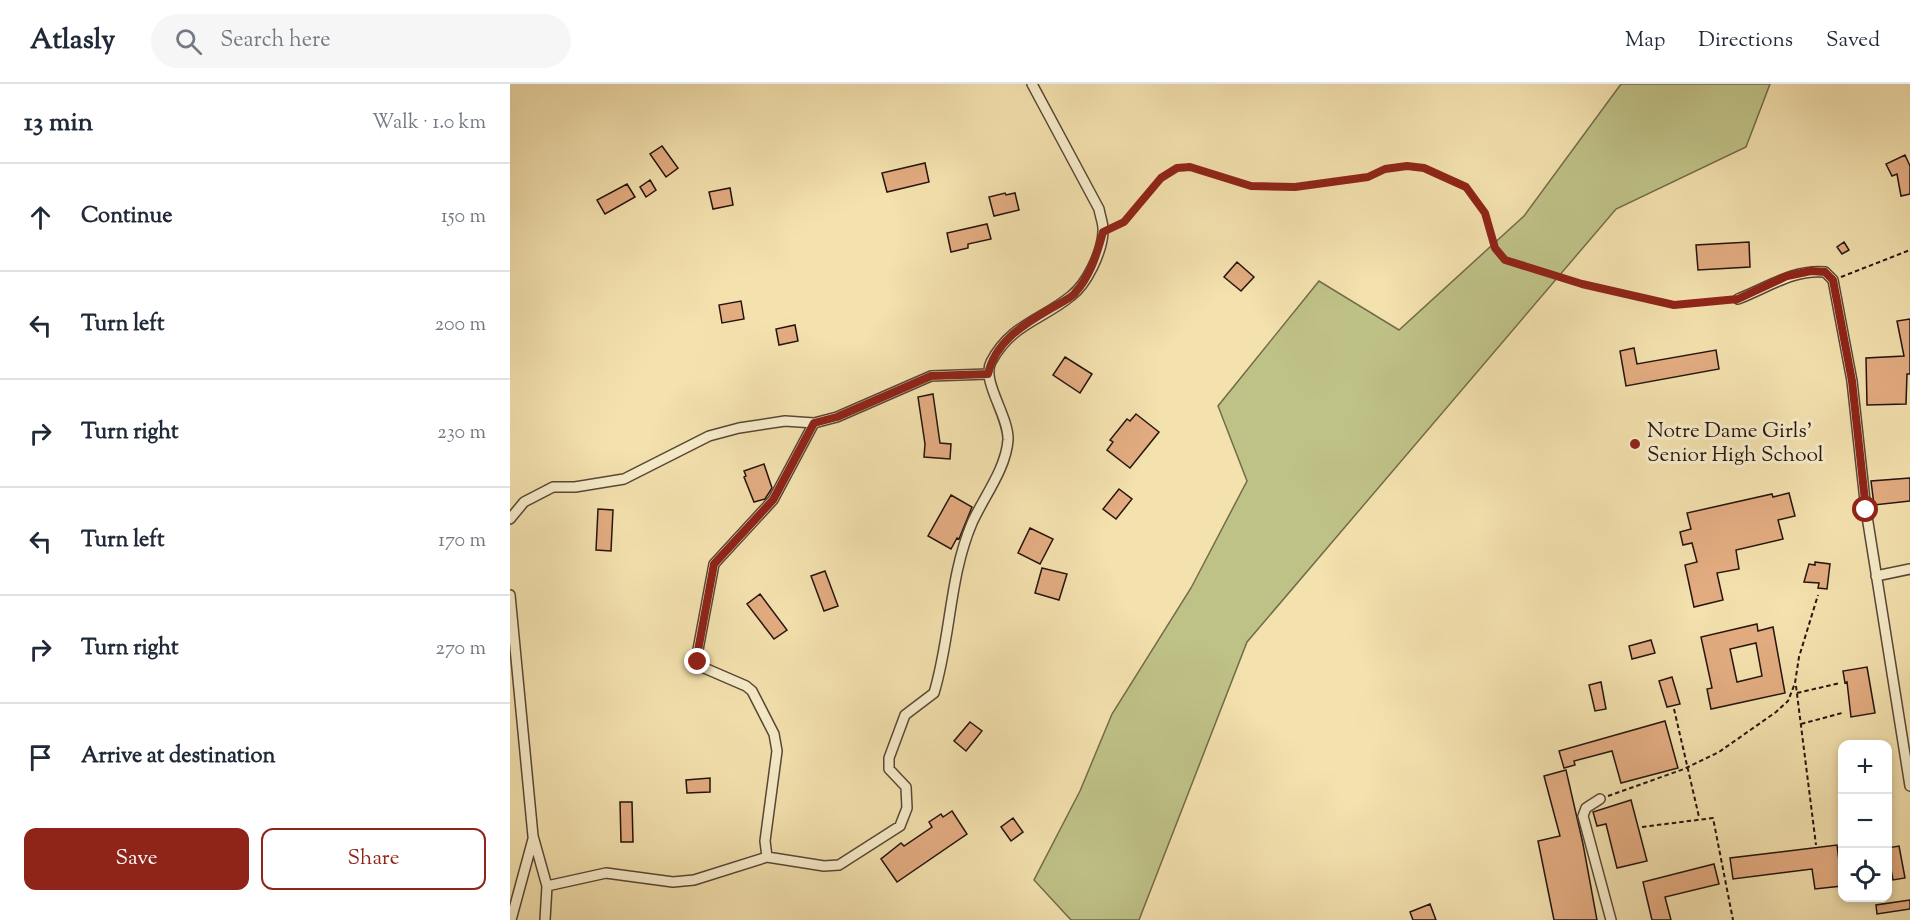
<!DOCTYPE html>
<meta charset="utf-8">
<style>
body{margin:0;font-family:"Sorts Mill Goudy",serif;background:#f6f6f7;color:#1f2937}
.controls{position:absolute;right:18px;bottom:18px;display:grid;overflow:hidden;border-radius:12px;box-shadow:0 3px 9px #0003}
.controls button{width:54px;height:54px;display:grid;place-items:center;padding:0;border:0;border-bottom:2px solid #e0e1e3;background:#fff;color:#1f2937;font:30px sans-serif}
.stop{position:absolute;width:18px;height:18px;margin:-14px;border:4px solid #8f2418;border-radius:50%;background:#fff}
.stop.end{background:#8f2418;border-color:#fff;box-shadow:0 2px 6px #0008}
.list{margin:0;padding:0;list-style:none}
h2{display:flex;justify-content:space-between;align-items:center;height:78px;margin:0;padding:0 24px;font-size:26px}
h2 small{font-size:20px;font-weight:400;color:#747a83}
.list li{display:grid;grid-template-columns:39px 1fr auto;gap:18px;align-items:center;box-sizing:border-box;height:108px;padding:0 24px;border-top:2px solid #e0e1e3}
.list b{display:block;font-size:22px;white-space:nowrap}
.list em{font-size:20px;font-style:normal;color:#747a83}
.actions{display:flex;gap:12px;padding:18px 24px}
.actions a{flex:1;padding:14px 0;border:2px solid #8f2418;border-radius:12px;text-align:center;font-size:21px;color:#8f2418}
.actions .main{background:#8f2418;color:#fff}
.icon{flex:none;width:33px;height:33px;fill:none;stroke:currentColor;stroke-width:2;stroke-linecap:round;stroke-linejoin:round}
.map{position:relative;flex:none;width:1400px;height:836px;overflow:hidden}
header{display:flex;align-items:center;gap:36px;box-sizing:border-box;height:84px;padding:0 30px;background:#fff;border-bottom:2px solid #e0e1e3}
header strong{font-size:28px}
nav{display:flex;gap:33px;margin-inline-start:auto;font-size:21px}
.search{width:420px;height:54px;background:#f6f6f7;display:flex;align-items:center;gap:15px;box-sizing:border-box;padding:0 21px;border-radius:33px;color:#747a83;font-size:22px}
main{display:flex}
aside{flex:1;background:#fff}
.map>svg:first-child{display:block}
.green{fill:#bfc287;stroke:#726b4b;stroke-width:1.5}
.building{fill:#e3ac81;stroke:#25140f;stroke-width:1.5;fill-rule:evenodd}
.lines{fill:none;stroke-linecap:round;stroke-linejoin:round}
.street-casing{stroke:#584737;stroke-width:12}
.path{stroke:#25140f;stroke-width:2;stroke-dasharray:4.5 3;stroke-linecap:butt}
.street{stroke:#f7ecca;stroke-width:9}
.route{stroke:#8f2418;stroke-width:8}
.poi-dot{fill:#8f2418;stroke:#f7ecca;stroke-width:2}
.labels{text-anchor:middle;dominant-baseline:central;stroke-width:6;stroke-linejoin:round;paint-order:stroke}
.poi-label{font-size:21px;fill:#25140f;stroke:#f7ecca;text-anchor:start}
</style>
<header>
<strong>Atlasly</strong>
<div class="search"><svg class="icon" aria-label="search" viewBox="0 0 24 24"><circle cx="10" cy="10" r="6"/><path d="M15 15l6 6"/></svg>Search here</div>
<nav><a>Map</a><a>Directions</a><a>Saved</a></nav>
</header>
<main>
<aside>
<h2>13 min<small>Walk · 1.0 km</small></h2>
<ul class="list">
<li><svg class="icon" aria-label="ahead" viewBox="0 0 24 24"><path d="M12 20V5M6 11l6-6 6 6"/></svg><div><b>Continue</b></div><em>150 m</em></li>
<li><svg class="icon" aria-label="left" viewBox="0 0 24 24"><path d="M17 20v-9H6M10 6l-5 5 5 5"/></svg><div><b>Turn left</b></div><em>200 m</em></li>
<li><svg class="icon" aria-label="right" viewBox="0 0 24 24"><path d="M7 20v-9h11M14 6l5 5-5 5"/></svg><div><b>Turn right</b></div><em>230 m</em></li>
<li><svg class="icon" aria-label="left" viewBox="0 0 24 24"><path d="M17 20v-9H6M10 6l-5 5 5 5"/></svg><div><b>Turn left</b></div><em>170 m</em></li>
<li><svg class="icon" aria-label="right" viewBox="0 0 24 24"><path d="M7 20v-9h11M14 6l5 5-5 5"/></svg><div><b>Turn right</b></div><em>270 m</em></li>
<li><svg class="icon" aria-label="arrive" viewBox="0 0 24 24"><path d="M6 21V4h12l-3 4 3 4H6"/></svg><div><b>Arrive at destination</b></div></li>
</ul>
<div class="actions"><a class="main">Save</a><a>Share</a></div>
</aside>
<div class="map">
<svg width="1400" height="836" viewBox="0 0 1400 836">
<rect width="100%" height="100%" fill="#f3e1ae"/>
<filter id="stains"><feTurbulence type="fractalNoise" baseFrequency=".00333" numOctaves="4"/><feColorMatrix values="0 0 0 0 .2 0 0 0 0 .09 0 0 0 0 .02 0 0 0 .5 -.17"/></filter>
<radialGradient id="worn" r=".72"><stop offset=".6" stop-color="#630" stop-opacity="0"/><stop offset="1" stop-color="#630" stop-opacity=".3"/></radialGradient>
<!-- green -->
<path class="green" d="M1111,0H1260L1236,63L1106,125L737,558L629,836H561L524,796L570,707L602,630L681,504L737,397L708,322L809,197L889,246L1014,132Z"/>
<!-- building -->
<path class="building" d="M152,62L168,84L156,93L140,70Z
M1395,71L1400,82V110L1391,112L1387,90L1382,92L1376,80Z
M415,79L419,98L377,108L372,89Z
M140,96L146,106L136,113L130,103Z
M117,100L125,113L95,130L87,116Z
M220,104L223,121L203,125L199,108Z
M495,109L496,111L505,109L509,126L484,132L479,113Z
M477,140L481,155L458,160V164L441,168L437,149Z
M1239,158L1240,183L1188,186L1186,161Z
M1334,158L1339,166L1332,170L1327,163Z
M727,178L744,193L731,207L714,193Z
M231,217L234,235L212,239L209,221Z
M1400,235V290H1397L1396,320L1357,321L1356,274L1394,272L1387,237Z
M285,241L288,257L269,261L266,245Z
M1124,264L1127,280L1206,266L1209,285L1116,302L1110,267Z
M555,273L582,290L570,309L543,291Z
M423,310L430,359L441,360L440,375L414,373L415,360L408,313Z
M626,330L649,348L620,384L597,366L603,358L600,356L617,335L620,337Z
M254,380L262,404L255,415L244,418L234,393L236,392L234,387Z
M1400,394V417L1364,421L1361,397Z
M609,405L622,415L606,435L593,425Z
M1279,409L1285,432L1268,436L1273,455L1226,466L1229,485L1207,489L1213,516L1184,523L1175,481L1187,478L1182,459L1173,461L1170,448L1181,445L1177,429L1262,410L1263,413Z
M441,411L462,423L449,455L447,454L441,465L418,452Z
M88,425L103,426L101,467L86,466Z
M520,444L543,455L530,480L508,469Z
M1305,478L1320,480L1317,505L1308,504L1309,499L1294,498L1299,480L1305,481Z
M532,484L557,490L549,516L525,509Z
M315,487L328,522L314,527L301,492Z
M250,510L277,546L264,555L237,520Z
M1247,540L1248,547L1263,543L1275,609L1201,625L1197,605L1202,604L1191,553ZM1246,559L1252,592L1227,598L1220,565Z
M1141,556L1145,569L1122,575L1119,562Z
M1357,583L1365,629L1341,633L1337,598L1335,599L1333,587Z
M1162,593L1170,620L1157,623L1149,597Z
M1091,598L1096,625L1085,627L1079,601Z
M1155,637L1168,684L1111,699L1102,667L1064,677L1065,681L1054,684L1049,667Z
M460,638L472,647L456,667L444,657Z
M1056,686L1073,760L1087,836H1044L1028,757L1050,752L1034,692Z
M200,694V708L177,709L176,696Z
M1121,716L1137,777L1107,784L1096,740L1087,742L1083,728Z
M110,718H122L123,758H111Z
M442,727L457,750L387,798L371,775L391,759L394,762L422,743L419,738L431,730L433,733Z
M503,734L513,748L501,757L491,743Z
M1327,761L1332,802L1305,805L1302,785L1223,795L1220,774Z
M1389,762L1395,794L1383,796L1377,764Z
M1204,780L1209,800L1155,813L1161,836H1142L1133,798Z
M1400,816V825L1367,830L1366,821Z
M920,820L926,836H903L900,828Z"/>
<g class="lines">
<defs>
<path id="street" d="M1228,215C1257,204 1283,185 1315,188L1323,196L1342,297L1356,426L1400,702
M0,435L14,418L43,403H65L114,395L199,352L229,344L275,337L304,339L327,333L421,292L478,290
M1366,492L1400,485
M0,511L23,752L37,802L35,836
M1090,715L1076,724L1073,732L1101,836
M257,773L255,757L267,667L264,650L242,607L236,602L192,583L187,571L204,480L263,416L304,339
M37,802L96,789L163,798L184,796L257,773L314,782L329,781L390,742L397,724L396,703L379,685V674L395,631L424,609C441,553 439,493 462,439C473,414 496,385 498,356C499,332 471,297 481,278C501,240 532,236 561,212C577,200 592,168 593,148C594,141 590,132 589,125L522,0
M1,836L23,755"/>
</defs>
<!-- street casing -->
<use href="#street" class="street-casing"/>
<!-- path -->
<path class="path" d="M604,142L613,138L651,94L667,84L680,83L740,102L785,103L827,95L858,93L875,85L897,82L914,84L956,103L975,129L985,164L995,176L1072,200L1164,221L1220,216
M1331,193L1400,166
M1286,602L1306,761
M1287,609L1330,599
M1164,625L1189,733
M1291,640L1332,629
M1098,712L1174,685L1209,668L1266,628L1278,617L1285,599L1289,573L1308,511
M1132,743L1203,734L1223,836"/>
<!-- street -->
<use href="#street" class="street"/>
</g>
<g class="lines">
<!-- route -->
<path class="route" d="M188,578L187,572L204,480L263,416L304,339L327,333L421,292L478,290C485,258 514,240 540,225C548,220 558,216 564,210C580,193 587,170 593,148L614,138L651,94L667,84L680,83L741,102L785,103L858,93L875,85L897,82L914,84L956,103L975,129L985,164L995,176L1072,200L1164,221L1228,215L1277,192L1301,187L1315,188L1323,196L1342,297L1356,426"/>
</g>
<!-- markers -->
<circle class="poi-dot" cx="1125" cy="360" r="6"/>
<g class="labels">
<!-- poi labels -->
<g class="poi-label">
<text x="1137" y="348">Notre Dame Girls'<tspan x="1137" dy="24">Senior High School</tspan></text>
</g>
</g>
<rect width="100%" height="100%" filter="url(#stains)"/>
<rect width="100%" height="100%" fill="url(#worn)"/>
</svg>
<div class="controls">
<button>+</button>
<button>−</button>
<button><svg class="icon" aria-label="locate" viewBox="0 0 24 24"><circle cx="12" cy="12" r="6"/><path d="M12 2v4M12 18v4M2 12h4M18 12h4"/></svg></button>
</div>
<div class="stop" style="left:1356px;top:426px"></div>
<div class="stop end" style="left:188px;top:578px"></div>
</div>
</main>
